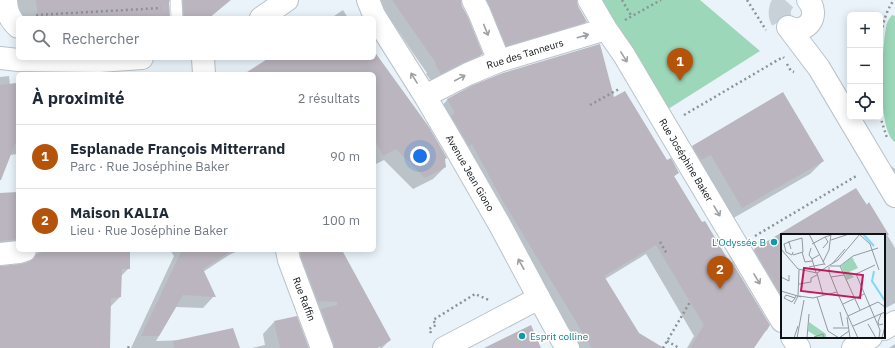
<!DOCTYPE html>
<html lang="fr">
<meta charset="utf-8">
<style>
body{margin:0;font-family:"IBM Plex Sans",sans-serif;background:#f6f6f7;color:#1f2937}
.controls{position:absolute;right:12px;top:12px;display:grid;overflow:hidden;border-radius:6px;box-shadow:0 2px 10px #0003}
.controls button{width:36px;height:36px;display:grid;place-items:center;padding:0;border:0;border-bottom:1px solid #e0e1e3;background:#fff;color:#1f2937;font:20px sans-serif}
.you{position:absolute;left:420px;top:156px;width:14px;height:14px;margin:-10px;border:3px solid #fff;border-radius:50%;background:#1a73e8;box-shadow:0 0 0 6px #1a73e833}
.badge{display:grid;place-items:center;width:26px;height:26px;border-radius:50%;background:#b45309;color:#fff;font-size:13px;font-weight:700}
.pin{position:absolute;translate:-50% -33px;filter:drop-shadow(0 1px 2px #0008)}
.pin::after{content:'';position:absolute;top:21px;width:14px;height:12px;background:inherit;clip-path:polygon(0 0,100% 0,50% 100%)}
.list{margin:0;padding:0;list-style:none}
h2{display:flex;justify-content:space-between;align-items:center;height:52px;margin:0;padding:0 16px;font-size:17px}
h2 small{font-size:13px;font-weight:400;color:#747a83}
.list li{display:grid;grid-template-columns:26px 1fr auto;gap:12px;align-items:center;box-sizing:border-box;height:64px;padding:0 16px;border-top:1px solid #e0e1e3}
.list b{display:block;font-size:15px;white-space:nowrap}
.list p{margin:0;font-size:13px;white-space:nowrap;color:#747a83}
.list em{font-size:13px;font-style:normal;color:#747a83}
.icon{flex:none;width:22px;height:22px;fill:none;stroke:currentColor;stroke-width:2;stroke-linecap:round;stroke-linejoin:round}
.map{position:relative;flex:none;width:895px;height:348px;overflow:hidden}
.search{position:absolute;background:#fff;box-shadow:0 2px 10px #0003;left:16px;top:16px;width:360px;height:44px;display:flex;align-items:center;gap:10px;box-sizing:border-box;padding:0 14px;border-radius:6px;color:#747a83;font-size:15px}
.panel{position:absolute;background:#fff;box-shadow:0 2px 10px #0003;left:16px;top:72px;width:360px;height:180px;border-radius:6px}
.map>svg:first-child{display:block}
.green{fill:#9bd7b8}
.shadow{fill:#0003}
.building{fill:#bab5be}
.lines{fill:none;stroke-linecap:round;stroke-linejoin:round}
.street-tunnel{stroke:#c9d1d8;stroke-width:22;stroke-dasharray:22 11;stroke-linecap:butt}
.lane-casing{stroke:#bac3c9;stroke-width:12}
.street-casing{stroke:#bac3c9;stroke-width:24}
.secondary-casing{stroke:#bac3c9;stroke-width:24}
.primary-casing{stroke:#bac3c9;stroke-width:24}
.path{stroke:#8c9398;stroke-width:2.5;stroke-dasharray:2 3;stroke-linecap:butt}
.lane{stroke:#fff;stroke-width:11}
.street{stroke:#fff;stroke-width:22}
.secondary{stroke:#fff;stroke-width:22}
.primary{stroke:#fff;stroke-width:22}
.oneway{stroke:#9fa0a1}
.culture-dot{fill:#0f9aa8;stroke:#fff;stroke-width:1.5}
.labels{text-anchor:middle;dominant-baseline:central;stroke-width:3;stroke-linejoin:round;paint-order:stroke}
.street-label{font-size:10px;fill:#0f1214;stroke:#fff}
.culture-label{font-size:10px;fill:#0d838f;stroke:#fff;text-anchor:end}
.inset-river{fill:none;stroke:#7fd9f9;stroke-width:2}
.inset-road{fill:none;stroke:#92999e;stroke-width:1}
.view{fill:#c2185b;fill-opacity:0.15;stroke:#c2185b;stroke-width:2}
.inset-edge{fill:none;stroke:#0f1214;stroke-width:2}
</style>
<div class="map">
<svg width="895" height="348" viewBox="0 0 895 348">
<rect width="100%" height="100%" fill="#eaf3fa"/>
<!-- green -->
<path class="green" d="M600,0H700L760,51L665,111Z
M892,15L895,16V142C876,130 882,43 887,23C888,20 890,18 892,15Z"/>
<!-- shadow -->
<path class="shadow" d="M7,0H231L209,18H176L171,2L168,1L169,18H18Z
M380,0H460L461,6L482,54L473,63L432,82L426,74L427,73L413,53L380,4Z
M472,0H576L577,6L586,21L577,30L497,54Z
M343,10L348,18H331Z
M374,53L444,159L445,167L433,179L413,189L384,160L374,165V74H247L272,58H374Z
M9,76L10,85L18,93V154L10,155L0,168V77Z
M613,98L667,161L678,173L673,177L753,348H687L694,336L646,254L605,279L638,334L662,348H576L438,110L448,99Z
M693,147L823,161L810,174L730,220L680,159Z
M891,166L895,169V205L880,177Z
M856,189L866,206L868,203L895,248V303L884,309V235H782V302L743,261L754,250Z
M18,190V250L0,251V194L15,193Z
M170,250H240L229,255L203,272L214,296L203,308L176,307L156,341L189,340L238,348H131L174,256Z
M306,250H341L390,340L382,348H380V346L376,348H321L290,263L301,253Z
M38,252H129V268L120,277V297L110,307V348H0V267L26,263Z
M274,322L303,348H252L265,345L263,334Z
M895,344V348H889Z"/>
<!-- building -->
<path class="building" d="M36,0H169L170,18H38Z
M183,0H230L209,18H184Z
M392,0H461L462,6L468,17L483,54L462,63L441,74L435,64L436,63Z
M487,0H577L578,6L587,22L506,46Z
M600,44L614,97L625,91L667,160L671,158L679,173L674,176L702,222L705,221L730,263L732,262L770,325L767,330L765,332L754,348H690L704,325L656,245L604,276L639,333L664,348H592L501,198L472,144L469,146L451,116L455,113L447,99L473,85L503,73Z
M374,51L429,127L447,158L445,159L446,167L425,178L396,149L383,156L374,138V74H244L269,58H374Z
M16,83L18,92V144H15L1,180H0V85Z
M783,92L824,161L742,208L711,155L701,160L692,146Z
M856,188L867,205L869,202L889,235H782V297L754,249Z
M18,192V239L0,241V193Z
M48,250L130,251V269H122L121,297L111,298L110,348H0V266L20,264L29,262L34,259L36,255Z
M182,250H233L203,269L216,297L183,295L159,336H141Z
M304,250H342L391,340L378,348H334V344L321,309L337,305V302L318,301L301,257L300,252Z
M297,316L309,348H280L274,321Z
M531,325L541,348H484Z
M233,328L240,348H174L173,341Z"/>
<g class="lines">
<!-- street-tunnel -->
<path class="street-tunnel" d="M785,0C777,9 778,20 788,27"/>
<defs>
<path id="lane" d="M176,0L177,18"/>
<path id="street" d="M6,0C6,11 10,20 18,27
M368,0L374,15L425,96L455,147L501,227L539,298
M473,0L479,12L499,61
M589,0L606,29L624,55L666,126L782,321
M788,27L819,68L895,196
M788,27C807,36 821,15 808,0
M203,58L204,74
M425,96L468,74L499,61L606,29
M287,250L289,260L322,348
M0,254L19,252L25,250
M884,329L895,322
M792,337L799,348
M853,348L871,337"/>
<path id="secondary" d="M261,18L287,0
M0,58L18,60L99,61L142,58"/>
<path id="primary" d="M444,348L539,298L562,340L568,348"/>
</defs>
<!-- lane casing -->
<use href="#lane" class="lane-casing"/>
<!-- street casing -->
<use href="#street" class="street-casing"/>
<!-- secondary casing -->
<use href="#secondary" class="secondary-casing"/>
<!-- primary casing -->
<use href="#primary" class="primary-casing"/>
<!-- path -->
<path class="path" d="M622,0L632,17
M747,0L766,30
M36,15L161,8
M625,20L661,0
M880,42C882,27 885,12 894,0
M787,64L791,71L794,72
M590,105L619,89
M684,115L783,57L784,58
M880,116L887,138
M755,236L858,175
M660,242L667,254
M431,333L429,329L436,325L433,320L475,294L489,300
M667,341L679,348
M128,348L130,344
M663,348L690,302"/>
<!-- lane -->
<use href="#lane" class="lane"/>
<!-- street -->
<use href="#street" class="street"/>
<!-- secondary -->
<use href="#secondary" class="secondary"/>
<!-- primary -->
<use href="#primary" class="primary"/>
</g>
<!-- one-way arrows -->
<defs><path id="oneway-shaft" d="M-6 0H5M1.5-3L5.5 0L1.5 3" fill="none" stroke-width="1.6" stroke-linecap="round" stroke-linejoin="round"/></defs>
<g class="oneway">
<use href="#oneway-shaft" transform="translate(486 30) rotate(68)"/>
<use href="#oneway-shaft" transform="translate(583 36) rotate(-16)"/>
<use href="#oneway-shaft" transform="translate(624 57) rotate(58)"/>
<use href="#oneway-shaft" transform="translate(414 78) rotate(-122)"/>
<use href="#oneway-shaft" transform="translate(460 78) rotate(-28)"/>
<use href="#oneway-shaft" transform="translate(717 211) rotate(59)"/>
<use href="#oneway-shaft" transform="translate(521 264) rotate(-119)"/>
<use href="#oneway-shaft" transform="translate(757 279) rotate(59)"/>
</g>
<!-- markers -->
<g class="culture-dot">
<circle cx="774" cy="242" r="4"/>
<circle cx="522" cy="336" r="4"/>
</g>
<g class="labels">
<!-- street labels -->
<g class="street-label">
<text transform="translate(525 54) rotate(-17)">Rue des Tanneurs</text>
<text transform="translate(686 160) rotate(59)">Rue Joséphine Baker</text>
<text transform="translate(470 173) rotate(60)">Avenue Jean Giono</text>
<text transform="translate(304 299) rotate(69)">Rue Raffin</text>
</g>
<!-- culture labels -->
<g class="culture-label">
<text x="766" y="242">L'Odyssée B</text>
<text x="530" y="336" text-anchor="start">Esprit colline</text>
</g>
</g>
<!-- overview -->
<g transform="translate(781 234)">
<rect width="104" height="104" fill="#eaf3fa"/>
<path d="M71,23L77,34L68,38L73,43L66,46L60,32ZM28,88L45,100V104H34L35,102L27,97Z" fill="#9bd7b8"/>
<path class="inset-river" d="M82,0L93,12M93,37L91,47L104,67"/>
<path class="inset-road" d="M28,0L44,31M78,0L89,10L98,36M50,6L68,0M7,8L21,4L22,18L12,21M31,10L44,3M30,14L28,21L31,25M42,14L47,8L44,3L50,1M0,15L17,35L36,39L57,26L79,0M10,15L8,8L3,10L5,18L11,21L12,18M21,18L24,28L31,27M42,28L48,16L50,0M51,30L64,15M49,32H59L72,22L97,14M59,32L79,76M28,33L43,30M48,33V38L56,58M35,39L31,25L38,21M36,39L42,61M75,40L99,96L98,104M75,40L94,31M0,43L8,47V41M50,43L63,41M18,50L30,48V44L36,41M0,57L20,63M18,62L32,64L56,58L77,104M36,63L47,97L58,104L68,97M14,64L5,61L3,64L11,68L14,64L15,62V61M13,70L17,62L18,36M62,70L83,60M59,78L62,92M100,80L97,88L98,91L102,90M67,82L97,68L104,73M66,83L69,104M87,90L95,104M72,92L104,78M52,94H67M33,103L42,100L43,104M13,104L17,92M16,104L23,66M26,104L28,80M101,104L104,92"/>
<path class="view" d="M23,34L82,41L79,64L20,57Z"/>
<rect width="104" height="104" class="inset-edge"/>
</g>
</svg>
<div class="controls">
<button>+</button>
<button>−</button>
<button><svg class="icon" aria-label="locate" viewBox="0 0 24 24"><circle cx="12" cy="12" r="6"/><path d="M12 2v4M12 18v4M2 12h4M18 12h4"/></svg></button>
</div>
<div class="you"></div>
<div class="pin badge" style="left:680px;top:81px">1</div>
<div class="pin badge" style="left:720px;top:289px">2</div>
<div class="search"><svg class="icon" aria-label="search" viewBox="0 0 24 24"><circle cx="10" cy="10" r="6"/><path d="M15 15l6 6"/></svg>Rechercher</div>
<section class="panel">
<h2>À proximité<small>2 résultats</small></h2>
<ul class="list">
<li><span class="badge">1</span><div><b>Esplanade François Mitterrand</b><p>Parc · Rue Joséphine Baker</p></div><em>90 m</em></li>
<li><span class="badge">2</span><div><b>Maison KALIA</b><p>Lieu · Rue Joséphine Baker</p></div><em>100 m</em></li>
</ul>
</section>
</div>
